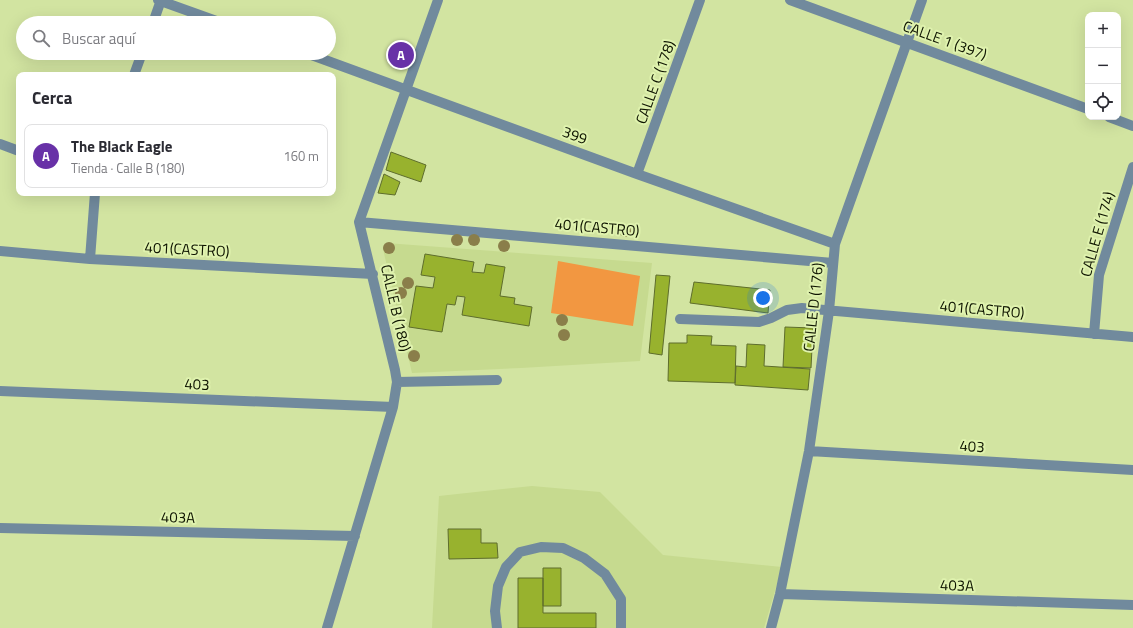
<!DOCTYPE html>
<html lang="es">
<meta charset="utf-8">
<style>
body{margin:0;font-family:"Titillium Web",sans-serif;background:#f7f7f7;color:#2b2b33}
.controls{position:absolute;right:12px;top:12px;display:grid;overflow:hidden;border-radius:8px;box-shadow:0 4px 16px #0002}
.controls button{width:36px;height:36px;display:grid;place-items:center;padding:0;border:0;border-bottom:1px solid #e1e1e2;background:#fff;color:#2b2b33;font:20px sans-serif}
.you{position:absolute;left:763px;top:298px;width:14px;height:14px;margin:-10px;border:3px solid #fff;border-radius:50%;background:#1a73e8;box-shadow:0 0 0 6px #1a73e833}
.badge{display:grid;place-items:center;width:26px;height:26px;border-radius:50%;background:#6831a7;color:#fff;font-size:13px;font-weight:700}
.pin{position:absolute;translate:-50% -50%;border:2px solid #fff;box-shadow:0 1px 4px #0006}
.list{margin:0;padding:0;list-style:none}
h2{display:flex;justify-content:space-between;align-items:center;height:52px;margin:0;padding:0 16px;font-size:17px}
h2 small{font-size:13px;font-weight:400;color:#7c7c81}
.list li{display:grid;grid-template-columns:26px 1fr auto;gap:12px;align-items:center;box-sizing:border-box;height:64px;margin:0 8px 8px;padding:0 8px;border:1px solid #e1e1e2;border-radius:8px}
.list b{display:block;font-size:15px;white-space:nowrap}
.list p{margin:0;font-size:13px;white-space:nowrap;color:#7c7c81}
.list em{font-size:13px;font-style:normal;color:#7c7c81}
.icon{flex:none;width:22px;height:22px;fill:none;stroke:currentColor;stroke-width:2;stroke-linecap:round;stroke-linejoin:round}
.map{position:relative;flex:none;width:1133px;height:628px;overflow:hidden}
.search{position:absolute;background:#fff;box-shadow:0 4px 16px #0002;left:16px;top:16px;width:320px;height:44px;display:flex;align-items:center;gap:10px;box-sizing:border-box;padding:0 14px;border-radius:22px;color:#7c7c81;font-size:15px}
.panel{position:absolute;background:#fff;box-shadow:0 4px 16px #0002;left:16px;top:72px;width:320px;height:124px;border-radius:8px}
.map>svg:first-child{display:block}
.built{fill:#c6da8f}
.green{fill:#f29741}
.building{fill:#98b22e;stroke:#5e6d2d}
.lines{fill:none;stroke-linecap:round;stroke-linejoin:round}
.minor{stroke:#718a9d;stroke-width:10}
.tree{fill:#8a7e4a}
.labels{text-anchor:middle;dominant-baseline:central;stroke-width:4;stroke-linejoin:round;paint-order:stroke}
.street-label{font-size:15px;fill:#0f1500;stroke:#dff2ae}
</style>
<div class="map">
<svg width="1133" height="628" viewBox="0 0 1133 628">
<rect width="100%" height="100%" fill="#d2e4a1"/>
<!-- built -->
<path class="built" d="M386,243L652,263L640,361L521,368L412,373L383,249Z
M532,486L600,492L663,555L782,567L764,628H432L439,496Z"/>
<!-- green -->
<path class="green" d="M558,261L640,276L633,326L551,313Z"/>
<!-- building -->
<path class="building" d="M391,152L426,165L421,182L386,170Z
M384,174L400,182L395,195L378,193Z
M425,254L474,262L472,272L484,273L486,264L505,267L500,296L515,298L514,304L532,307L529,326L462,315L465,297L457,296L455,305L447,304L442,332L409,327L416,286L433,288L435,277L421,275Z
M656,275L670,276L662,355L649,353Z
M694,282L770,290L768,313L690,303Z
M785,327L813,328L811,368L783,367Z
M687,335L712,336L711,345L736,346L735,383L668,381L669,343H687Z
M747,344L765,345L764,366L810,369L808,390L735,385L736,366L746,367Z
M448,529H481V543H497L498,558L449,559Z
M543,568H561V606H543Z
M518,578H543V613H596V628H518Z"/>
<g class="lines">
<!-- minor -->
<path class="minor" d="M158,0L222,23
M790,0L1088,109
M153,23L161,0
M306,53L637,174L835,244
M134,75L142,53
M1109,117L1133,126
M0,144L19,151
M637,174L700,0
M359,222L833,263
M0,251L90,259L373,274
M90,259L95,193
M680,319L759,322L771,318L787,310L802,308L1133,337
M1094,334L1099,275L1133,167
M397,382L497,380
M0,391L393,407
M809,451L1133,470
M0,528L355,536
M780,594L1133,605
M327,628L393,407L397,382L395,370L359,222L438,0
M497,628L495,611L498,586L506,567L520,552L541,547L563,548L584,558L605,574L621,599V628
M771,628L780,594L809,451L829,311L835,244L922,0"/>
</g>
<!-- trees -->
<g class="tree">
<circle cx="625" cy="231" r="6"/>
<circle cx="457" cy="240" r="6"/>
<circle cx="474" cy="240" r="6"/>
<circle cx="504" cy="246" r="6"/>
<circle cx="389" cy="248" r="6"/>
<circle cx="408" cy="283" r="6"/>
<circle cx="401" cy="293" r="6"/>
<circle cx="562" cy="320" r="6"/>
<circle cx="564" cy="335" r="6"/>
<circle cx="414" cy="356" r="6"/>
</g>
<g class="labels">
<!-- street labels -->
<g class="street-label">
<text transform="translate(945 40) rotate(20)">CALLE 1 (397)</text>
<text transform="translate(655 82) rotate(-70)">CALLE C (178)</text>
<text transform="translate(575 135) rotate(20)">399</text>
<text transform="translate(597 227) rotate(5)">401(CASTRO)</text>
<text transform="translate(1097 234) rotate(-74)">CALLE E (174)</text>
<text transform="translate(187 249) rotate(3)">401(CASTRO)</text>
<text transform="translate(813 307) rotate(-84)">CALLE D (176)</text>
<text transform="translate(396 308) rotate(77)">CALLE B (180)</text>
<text transform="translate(982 309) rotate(5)">401(CASTRO)</text>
<text transform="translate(197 384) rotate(2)">403</text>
<text transform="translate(972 446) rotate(3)">403</text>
<text transform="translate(178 517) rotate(1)">403A</text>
<text transform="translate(957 585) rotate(2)">403A</text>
</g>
</g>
</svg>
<div class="controls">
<button>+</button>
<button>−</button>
<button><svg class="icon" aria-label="locate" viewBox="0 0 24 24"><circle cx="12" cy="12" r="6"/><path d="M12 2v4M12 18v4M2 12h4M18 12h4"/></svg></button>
</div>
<div class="you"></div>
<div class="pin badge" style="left:401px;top:55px">A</div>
<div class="search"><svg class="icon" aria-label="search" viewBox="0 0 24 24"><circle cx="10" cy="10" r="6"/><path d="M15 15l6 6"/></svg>Buscar aquí</div>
<section class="panel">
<h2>Cerca<small></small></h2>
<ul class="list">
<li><span class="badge">A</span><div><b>The Black Eagle</b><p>Tienda · Calle B (180)</p></div><em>160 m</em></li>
</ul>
</section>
</div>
